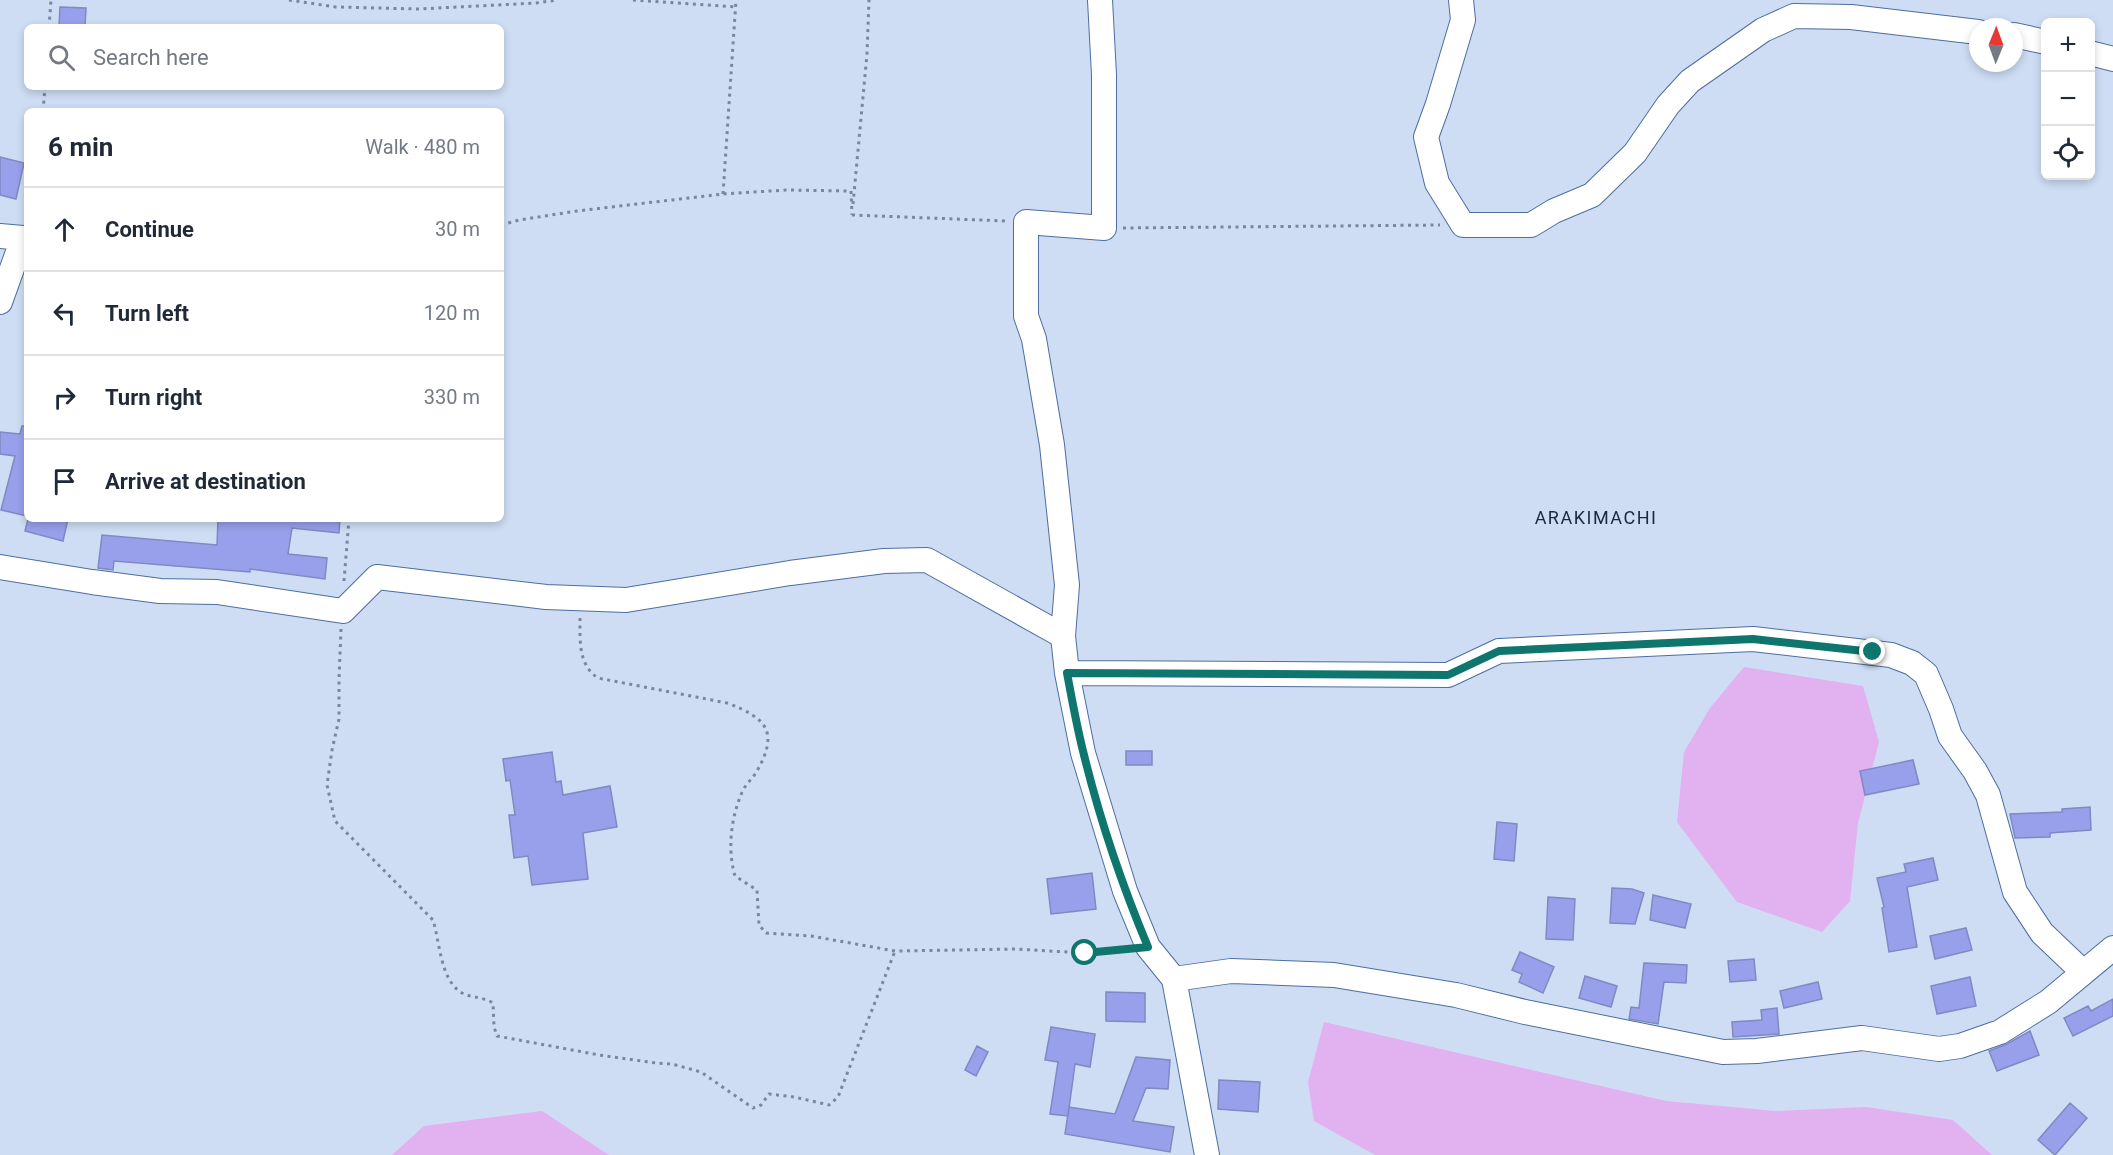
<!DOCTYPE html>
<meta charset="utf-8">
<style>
body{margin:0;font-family:Roboto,sans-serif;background:#f2f2f3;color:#1f2937}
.controls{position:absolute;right:18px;top:18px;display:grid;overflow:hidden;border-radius:9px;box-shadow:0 3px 9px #0003}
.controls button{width:54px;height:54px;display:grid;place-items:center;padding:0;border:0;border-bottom:2px solid #e0e1e3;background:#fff;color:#1f2937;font:30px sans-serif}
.compass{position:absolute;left:1969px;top:18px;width:54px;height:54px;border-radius:50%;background:#fff;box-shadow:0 3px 9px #0003;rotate:1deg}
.stop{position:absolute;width:18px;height:18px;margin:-14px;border:4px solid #0f766e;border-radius:50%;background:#fff}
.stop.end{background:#0f766e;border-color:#fff;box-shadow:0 2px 6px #0008}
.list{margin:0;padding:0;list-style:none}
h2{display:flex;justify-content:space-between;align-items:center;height:78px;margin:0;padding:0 24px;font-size:26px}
h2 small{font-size:20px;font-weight:400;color:#747a83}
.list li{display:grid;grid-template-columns:39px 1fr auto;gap:18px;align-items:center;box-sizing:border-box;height:84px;padding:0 24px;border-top:2px solid #e0e1e3}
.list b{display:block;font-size:22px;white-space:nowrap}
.list em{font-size:20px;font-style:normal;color:#747a83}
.icon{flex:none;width:33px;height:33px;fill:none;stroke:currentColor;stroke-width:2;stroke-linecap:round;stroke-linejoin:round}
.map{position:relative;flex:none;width:2113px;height:1155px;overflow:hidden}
.search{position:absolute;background:#fff;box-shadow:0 3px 9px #0003;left:24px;top:24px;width:480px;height:66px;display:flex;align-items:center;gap:15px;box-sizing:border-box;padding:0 21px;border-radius:9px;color:#747a83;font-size:22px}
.panel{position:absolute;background:#fff;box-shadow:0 3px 9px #0003;left:24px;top:108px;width:480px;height:414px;border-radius:9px}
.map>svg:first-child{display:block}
.green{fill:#e2b1f0}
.building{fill:#98a0eb;stroke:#8188c2;stroke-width:1.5}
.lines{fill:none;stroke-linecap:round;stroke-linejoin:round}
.minor-casing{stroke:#4d6e9f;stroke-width:26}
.path{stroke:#79879d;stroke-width:3;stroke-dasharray:3 4.5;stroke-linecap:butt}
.minor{stroke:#fff;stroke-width:24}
.route{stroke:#0f766e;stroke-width:8}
.labels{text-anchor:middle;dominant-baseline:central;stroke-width:6;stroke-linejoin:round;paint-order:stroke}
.quarter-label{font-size:18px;letter-spacing:1.5px;fill:#1b283d;stroke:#ceddf4}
</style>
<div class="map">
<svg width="2113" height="1155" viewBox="0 0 2113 1155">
<rect width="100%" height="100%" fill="#ceddf4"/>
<!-- green -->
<path class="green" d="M1744,667L1863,686L1879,742L1858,823L1850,901L1822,932L1737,902L1677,822L1684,752L1710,708Z
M1324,1022L1666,1101L1776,1111L1866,1107L1953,1120L1992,1155H1375L1314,1121L1308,1082Z
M542,1111L609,1155H392L424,1126Z"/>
<!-- building -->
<path class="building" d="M60,7L86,8L85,27H59Z
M0,157L24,163L16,199L0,195Z
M22,426H27V516L1,510L15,456L0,454V432L20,434Z
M28,519H68L63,541L25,531Z
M218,519H340L339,533L292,528L288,554L327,558L325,579L250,569V572L114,561L113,570L98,568L102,535L217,545Z
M1126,751H1152V765H1126Z
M552,752L556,782L561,781L563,795L610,786L617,827L583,833L588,879L532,885L528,856L514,858L509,815H515L510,780L506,781L503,759Z
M1913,760L1919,784L1865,795L1860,771Z
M2090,807L2091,830L2050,833V837L2015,838L2010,814L2062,812V809Z
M1497,822L1517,824L1514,861L1494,859Z
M1933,858L1938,880L1907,887L1917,947L1889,952L1882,908L1884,907L1877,878L1906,872L1904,864Z
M1092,873L1096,909L1051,914L1047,879Z
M1612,888L1632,889L1644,893L1635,924L1610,923Z
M1653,895L1691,904L1685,928L1650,920Z
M1548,897L1575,899L1573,940L1546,939Z
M1966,928L1972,950L1935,959L1930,936Z
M1520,952L1554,967L1543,993L1519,982L1522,974L1512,970Z
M1754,959L1756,980L1730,982L1728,961Z
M1644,963L1687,965L1686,983L1664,982L1658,1024L1629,1019L1631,1007L1639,1008Z
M1585,976L1617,986L1611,1007L1579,998Z
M1970,977L1976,1006L1937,1014L1931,986Z
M1818,982L1822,999L1784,1008L1780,991Z
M1106,992L1145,993V1022L1106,1021Z
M2113,999V1016L2073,1036L2064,1018L2088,1006L2091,1011Z
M1777,1008L1779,1034L1733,1037L1732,1022L1762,1020L1761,1010Z
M1051,1027L1095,1034L1090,1067L1075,1064L1068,1116L1050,1114L1058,1062L1045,1060Z
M2030,1031L2039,1055L1997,1071L1989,1051L2007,1044Z
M977,1046L988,1052L976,1076L965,1070Z
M1136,1057L1170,1060L1168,1089L1146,1088L1133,1121L1174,1127L1170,1152L1065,1134L1069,1107L1115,1114Z
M1219,1080L1260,1082L1258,1112L1218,1109Z
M2070,1103L2087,1118L2055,1155L2038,1140Z"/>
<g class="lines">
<defs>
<path id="minor" d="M1100,0L1104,75V228L1026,222V316L1034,339L1052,445L1067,585L1063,636L1067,673L1083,753L1125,891L1148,947L1174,979L1207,1155
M1461,0L1463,20L1438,104L1426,137L1437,183L1463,225H1531L1554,211L1592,195L1635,153L1668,105L1690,81L1763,30L1794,16L1851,17L1978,32
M2014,35L2046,42
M2090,53L2113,59
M0,236L23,238L0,302
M0,567L92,582L160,591L217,592L343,611L377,577L546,597L626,600L790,573L884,561L927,560L1063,636
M1067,673L1448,675L1499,651L1753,639L1891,655L1912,663L1926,674L1941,709L1950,736L1975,771L1988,795L2015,892L2042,933L2083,972
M1174,979L1231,971L1334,975L1456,995L1525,1012L1723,1052L1757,1051L1862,1038L1939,1049L1960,1046L2000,1032L2048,1002L2113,948"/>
</defs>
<!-- minor casing -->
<use href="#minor" class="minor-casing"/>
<!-- path -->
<path class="path" d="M289,0L336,7L419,9L536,3L558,0
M633,0L736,7
M49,27L51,0
M43,111L45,87
M723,194L736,0
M853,204L867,54L869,0
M852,215L1006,221
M26,219L27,209
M501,225L519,220L577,211L723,194L786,190L851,191L852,215
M1123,228L1440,225
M344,581L349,519
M580,618C580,640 578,665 598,678L727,703C767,718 779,732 757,771C753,778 747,783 743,790C731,817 727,848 735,876L757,890L759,925L766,933L811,936L895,951L1015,949L1085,953L1129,949
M341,629L339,679V719L332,750L327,785L335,821L433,920C440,942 440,980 462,993C472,998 484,997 493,1003L494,1027L497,1036L599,1055L656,1063L672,1064L701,1072L753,1108L761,1105L769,1094L794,1097L829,1105L838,1097L895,951"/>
<!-- minor -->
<use href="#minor" class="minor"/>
</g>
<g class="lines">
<!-- route -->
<path class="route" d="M1085,953L1148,947C1122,885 1100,820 1084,755C1077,728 1072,700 1067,673L1448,675L1499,651L1753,639L1873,652"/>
</g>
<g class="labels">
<!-- quarter labels -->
<g class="quarter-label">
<text x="1596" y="517">ARAKIMACHI</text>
</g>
</g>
</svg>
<div class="controls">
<button>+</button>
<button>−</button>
<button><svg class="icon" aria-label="locate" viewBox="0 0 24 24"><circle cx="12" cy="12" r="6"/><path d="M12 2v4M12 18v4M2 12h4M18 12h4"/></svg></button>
</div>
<svg class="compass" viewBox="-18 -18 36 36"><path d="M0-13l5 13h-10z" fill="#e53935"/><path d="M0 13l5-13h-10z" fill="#747a83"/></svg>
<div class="stop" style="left:1085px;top:953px"></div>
<div class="stop end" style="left:1873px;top:652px"></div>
<div class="search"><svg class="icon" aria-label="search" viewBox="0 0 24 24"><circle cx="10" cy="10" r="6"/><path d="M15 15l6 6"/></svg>Search here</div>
<section class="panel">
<h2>6 min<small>Walk · 480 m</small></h2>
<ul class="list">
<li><svg class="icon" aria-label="ahead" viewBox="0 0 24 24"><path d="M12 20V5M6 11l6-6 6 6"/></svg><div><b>Continue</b></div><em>30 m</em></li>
<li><svg class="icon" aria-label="left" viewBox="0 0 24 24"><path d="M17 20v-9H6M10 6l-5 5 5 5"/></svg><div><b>Turn left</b></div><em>120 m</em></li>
<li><svg class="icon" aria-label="right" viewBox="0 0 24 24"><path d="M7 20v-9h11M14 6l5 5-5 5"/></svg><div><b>Turn right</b></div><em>330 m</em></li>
<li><svg class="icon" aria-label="arrive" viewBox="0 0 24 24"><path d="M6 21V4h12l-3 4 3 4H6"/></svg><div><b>Arrive at destination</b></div></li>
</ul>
</section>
</div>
